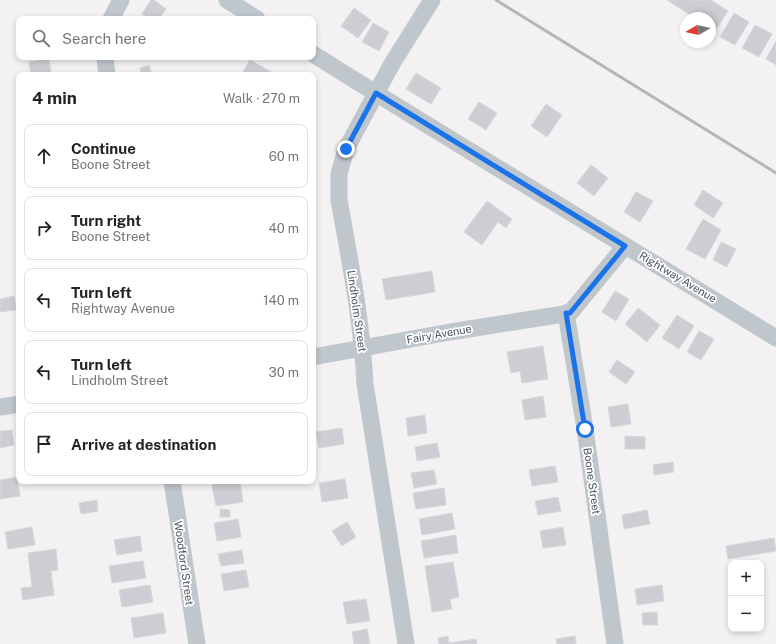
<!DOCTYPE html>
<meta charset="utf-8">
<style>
body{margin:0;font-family:"Public Sans",sans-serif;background:#f6f6f6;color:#222}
.controls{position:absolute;right:12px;bottom:12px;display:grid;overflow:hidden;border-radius:8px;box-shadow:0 2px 6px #0003}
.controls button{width:36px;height:36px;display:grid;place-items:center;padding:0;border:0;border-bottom:1px solid #e0e0e0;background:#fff;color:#222;font:20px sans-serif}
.compass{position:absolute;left:680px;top:12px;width:36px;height:36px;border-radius:50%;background:#fff;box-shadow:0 2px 6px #0003;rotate:261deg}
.stop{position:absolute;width:12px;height:12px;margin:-9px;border:3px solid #1a73e8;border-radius:50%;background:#fff}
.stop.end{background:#1a73e8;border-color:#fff;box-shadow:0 1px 4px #0008}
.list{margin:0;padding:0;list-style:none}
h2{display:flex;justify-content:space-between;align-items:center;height:52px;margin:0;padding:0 16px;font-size:17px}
h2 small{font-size:13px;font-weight:400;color:#767676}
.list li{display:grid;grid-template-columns:26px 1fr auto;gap:12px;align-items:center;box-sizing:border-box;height:64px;margin:0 8px 8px;padding:0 8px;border:1px solid #e0e0e0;border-radius:8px}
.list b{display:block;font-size:15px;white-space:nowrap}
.list p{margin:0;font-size:13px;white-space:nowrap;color:#767676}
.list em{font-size:13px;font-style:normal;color:#767676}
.icon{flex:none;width:22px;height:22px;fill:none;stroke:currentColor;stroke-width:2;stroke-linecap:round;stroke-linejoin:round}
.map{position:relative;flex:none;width:776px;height:644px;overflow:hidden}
.search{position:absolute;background:#fff;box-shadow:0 2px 6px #0003;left:16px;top:16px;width:300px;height:44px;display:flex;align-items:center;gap:10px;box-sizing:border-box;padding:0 14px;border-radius:8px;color:#767676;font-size:15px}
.panel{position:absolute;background:#fff;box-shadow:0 2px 6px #0003;left:16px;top:72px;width:300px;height:412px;border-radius:8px}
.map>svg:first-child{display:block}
.building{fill:#ccced3;stroke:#d6d8dc}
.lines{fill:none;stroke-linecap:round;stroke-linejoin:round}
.minor{stroke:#bfc6cc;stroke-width:17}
.rail{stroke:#b4b7ba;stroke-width:3}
.route{stroke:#1a73e8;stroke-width:5}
.labels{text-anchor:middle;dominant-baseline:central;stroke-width:3.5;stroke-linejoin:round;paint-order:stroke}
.street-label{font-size:11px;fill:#4b555c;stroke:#fff}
</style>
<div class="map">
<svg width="776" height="644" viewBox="0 0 776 644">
<rect width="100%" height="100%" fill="#f3f1f1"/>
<!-- building -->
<path class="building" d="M151,0H154L166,9L159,19H149L142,14Z
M667,0H711L728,11L713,34L710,32V18H695Z
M354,8L371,20L358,38L341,26Z
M734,13L749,22L735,45L720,37Z
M373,23L389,32L379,51L362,42Z
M755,25L772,34L759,57L742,48Z
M776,41V65L766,59Z
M49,59L51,75H31L29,62Z
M250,60L273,73L272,75H241Z
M149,65L152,75H142L140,68Z
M416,73L441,88L431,104L406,89Z
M479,102L497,113L486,130L468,119Z
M546,104L562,115L547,137L531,126Z
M591,165L608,178L594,196L577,183Z
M703,190L723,203L713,218L694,205Z
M636,192L653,201L640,222L624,212Z
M487,201L512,219L506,228L498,222L482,245L464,232Z
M703,219L721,230L705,259L686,249Z
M721,242L736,249L727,267L713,260Z
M432,271L435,292L386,300L382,279Z
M615,291L629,299L616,321L602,312Z
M14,296L16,310L0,312V299Z
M638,308L660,325L647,342L625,324Z
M677,315L694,326L679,349L662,338Z
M699,331L714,339L701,360L687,352Z
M543,346L548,379L522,383L520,371L511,373L507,352Z
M617,360L635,372L626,384L609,372Z
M543,396L546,417L525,420L522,400Z
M628,404L631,424L611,427L608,407Z
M425,415L427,433L408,436L406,418Z
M342,428L344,444L319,448L316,432Z
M12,430L14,445L0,448V431Z
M625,436L645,437V449H625Z
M437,443L440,457L417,461L415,447Z
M673,462L674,472L654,475L653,465Z
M555,466L558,482L532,486L529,470Z
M434,470L437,484L414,488L411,473Z
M17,477L20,496L0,499V480Z
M345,479L348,498L322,502L319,483Z
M235,481H240L243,502L216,506L212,485Z
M444,488L446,505L416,509L413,493Z
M558,497L561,511L538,515L535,501Z
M97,500L98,511L81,514L79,503Z
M220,509L230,510V517H220Z
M647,510L650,524L624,529L622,515Z
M452,513L455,529L422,535L419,519Z
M238,519L241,537L217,541L214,523Z
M347,522L356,537L342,546L332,531Z
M32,527L35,545L8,549L5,532Z
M563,527L566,545L543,548L540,531Z
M456,535L458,553L424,558L421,541Z
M140,536L142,551L117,555L114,540Z
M774,538L776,551L728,559L726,546Z
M56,549L58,570L51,571L54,595L23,600L21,588L32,587L28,553Z
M242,550L244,563L221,566L218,554Z
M143,561L146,578L112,583L109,566Z
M453,562L459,597L450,599L452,609L432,612L425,566Z
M246,570L249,587L224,591L221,574Z
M150,585L153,602L122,607L119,590Z
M662,585L664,601L637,605L635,589Z
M366,599L370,621L347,624L343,602Z
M657,612L658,625H643L642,613Z
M163,613L166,633L134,638L131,618Z
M367,629L370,644H354L352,632Z
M448,636L449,643L476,639L477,644H439L438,638Z
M575,636L576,644H557L556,639Z"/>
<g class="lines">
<!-- minor -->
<path class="minor" d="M227,0L257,19
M111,19L121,0
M313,54C466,150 622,243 776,338
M105,57L107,75
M566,313L585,429L615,644
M313,357L450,332L570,313L625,246
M0,407L19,404
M172,481L197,644
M406,644L365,384C362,322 350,261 339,200V174L346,149L393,62L432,0"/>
<!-- rail -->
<path class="rail" d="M496,0L776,173"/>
</g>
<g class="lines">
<!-- route -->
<path class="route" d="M346,149L376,93L625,246L570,313H566L585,429"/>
</g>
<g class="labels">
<!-- street labels -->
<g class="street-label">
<text transform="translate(678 277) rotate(31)">Rightway Avenue</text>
<text transform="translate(357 311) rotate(82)">Lindholm Street</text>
<text transform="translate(439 334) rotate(-10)">Fairy Avenue</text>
<text transform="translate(592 481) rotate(82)">Boone Street</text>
<text transform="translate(184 563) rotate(82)">Woodford Street</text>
</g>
</g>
</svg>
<div class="controls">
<button>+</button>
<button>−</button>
</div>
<svg class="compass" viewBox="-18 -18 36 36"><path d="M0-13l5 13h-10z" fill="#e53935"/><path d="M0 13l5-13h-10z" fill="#767676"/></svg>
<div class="stop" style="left:585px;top:429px"></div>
<div class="stop end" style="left:346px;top:149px"></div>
<div class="search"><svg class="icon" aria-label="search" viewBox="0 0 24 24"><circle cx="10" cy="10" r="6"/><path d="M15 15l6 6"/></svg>Search here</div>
<section class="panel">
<h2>4 min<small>Walk · 270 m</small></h2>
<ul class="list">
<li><svg class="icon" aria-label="ahead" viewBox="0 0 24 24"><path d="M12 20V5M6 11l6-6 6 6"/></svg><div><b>Continue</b><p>Boone Street</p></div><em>60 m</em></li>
<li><svg class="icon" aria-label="right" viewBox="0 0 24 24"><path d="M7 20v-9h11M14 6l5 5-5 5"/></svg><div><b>Turn right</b><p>Boone Street</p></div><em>40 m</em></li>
<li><svg class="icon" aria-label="left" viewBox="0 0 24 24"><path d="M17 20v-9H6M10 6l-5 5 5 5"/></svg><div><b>Turn left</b><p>Rightway Avenue</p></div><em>140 m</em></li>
<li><svg class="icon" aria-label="left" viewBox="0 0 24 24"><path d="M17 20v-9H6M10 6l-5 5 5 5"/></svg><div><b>Turn left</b><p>Lindholm Street</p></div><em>30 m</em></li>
<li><svg class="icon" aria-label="arrive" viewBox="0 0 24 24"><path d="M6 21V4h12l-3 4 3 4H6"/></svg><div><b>Arrive at destination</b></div></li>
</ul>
</section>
</div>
